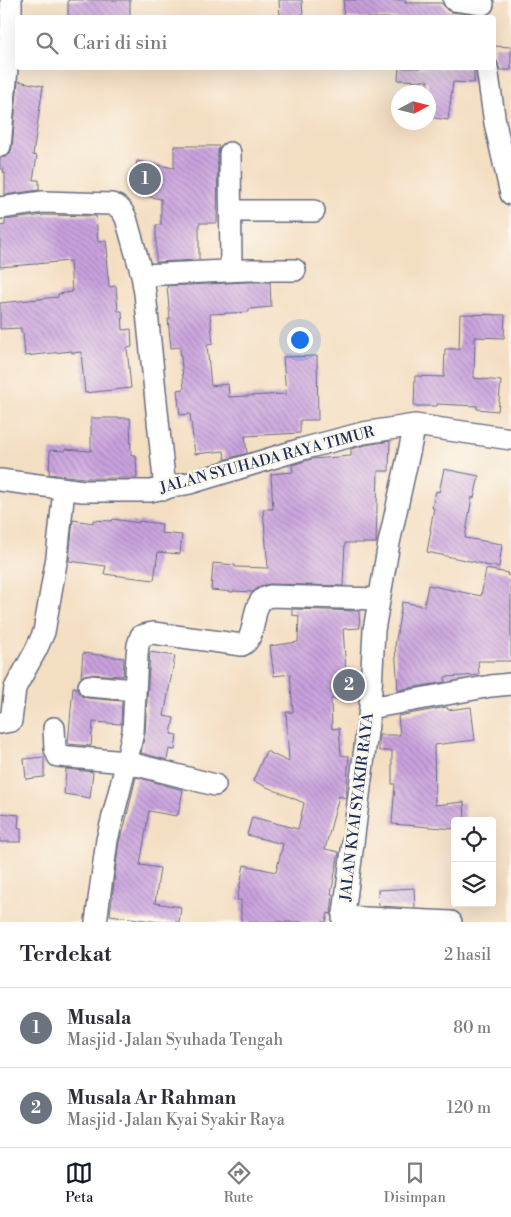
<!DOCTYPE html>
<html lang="id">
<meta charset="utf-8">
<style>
body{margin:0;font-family:"Libre Bodoni",serif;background:#f7f7f7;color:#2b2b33}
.controls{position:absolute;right:15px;bottom:15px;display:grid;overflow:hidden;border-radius:5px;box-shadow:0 5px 20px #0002}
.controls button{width:45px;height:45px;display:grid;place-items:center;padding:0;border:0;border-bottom:1px solid #e1e1e2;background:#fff;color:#2b2b33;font:25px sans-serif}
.compass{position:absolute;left:391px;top:85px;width:45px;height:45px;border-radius:50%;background:#fff;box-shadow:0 5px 20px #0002;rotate:83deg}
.you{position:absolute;left:299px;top:339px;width:18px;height:18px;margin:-12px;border:4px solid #fff;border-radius:50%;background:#1a73e8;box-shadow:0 0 0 8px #1a73e833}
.badge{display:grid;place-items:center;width:32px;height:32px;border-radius:50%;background:#111827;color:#fff;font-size:16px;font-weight:700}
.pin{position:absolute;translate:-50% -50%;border:2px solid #fff;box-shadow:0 1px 5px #0006}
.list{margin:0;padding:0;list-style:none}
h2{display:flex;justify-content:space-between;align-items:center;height:65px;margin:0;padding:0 20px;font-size:21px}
h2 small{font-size:16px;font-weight:400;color:#7c7c81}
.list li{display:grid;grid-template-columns:32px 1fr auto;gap:15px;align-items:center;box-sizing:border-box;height:80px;padding:0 20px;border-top:1px solid #e1e1e2}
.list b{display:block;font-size:19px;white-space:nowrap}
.list p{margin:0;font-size:16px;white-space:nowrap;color:#7c7c81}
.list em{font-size:16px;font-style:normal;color:#7c7c81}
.icon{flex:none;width:28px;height:28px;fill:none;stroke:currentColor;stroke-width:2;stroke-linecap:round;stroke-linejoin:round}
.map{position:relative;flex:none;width:511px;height:922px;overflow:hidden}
.search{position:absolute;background:#fff;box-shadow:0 5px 20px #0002;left:15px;right:15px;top:15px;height:55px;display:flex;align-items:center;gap:12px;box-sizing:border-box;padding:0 18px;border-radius:5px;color:#7c7c81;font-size:19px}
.sheet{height:225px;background:#fff}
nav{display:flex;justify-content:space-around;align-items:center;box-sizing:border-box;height:70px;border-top:1px solid #e1e1e2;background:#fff;font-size:14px;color:#7c7c81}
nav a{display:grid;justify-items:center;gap:2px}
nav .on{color:#111827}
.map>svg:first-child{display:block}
.building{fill:url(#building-back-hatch)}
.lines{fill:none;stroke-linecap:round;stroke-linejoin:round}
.minor-casing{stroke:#676c81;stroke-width:24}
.minor{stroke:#fff;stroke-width:21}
.labels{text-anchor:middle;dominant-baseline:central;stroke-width:4.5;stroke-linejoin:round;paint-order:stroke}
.street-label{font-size:15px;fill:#1b2f5e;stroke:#fbf7ec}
</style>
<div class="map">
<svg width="511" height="922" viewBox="0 0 511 922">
<defs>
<pattern id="building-back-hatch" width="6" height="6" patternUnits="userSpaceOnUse" patternTransform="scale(1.25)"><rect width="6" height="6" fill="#caa2de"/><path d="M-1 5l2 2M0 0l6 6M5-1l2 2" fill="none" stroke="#a384b7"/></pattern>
</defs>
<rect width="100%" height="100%" fill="#fbf7ec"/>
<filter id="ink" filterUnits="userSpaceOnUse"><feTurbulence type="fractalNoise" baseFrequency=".02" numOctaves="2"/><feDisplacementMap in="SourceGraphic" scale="10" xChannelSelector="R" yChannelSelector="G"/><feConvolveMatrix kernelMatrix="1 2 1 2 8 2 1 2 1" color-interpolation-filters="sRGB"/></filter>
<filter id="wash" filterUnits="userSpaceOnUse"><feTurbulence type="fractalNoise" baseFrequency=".0096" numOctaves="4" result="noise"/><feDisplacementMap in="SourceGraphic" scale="20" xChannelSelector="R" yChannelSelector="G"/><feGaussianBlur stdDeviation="1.12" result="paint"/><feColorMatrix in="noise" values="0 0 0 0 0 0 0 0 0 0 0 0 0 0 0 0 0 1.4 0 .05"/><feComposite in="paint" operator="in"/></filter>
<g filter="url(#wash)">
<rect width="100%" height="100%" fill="#f4dec2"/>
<g id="blocks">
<!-- building -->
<path class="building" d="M68,0H130V18H68Z
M279,0H302L303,18H280Z
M344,0H406L405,3H442L447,10L452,12L474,15V18H343Z
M494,46L511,47V70H500L497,61L494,58Z
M399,68H474V83L453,82L448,120L428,117V81L398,80Z
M18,81L43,86L33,155L37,156L33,180H39V190L5,195V173L3,172L4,169H0V158L6,157L10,154L12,148Z
M174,146H219L218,153L217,223H199V260L156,262V225H161V199L131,193L137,161L174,168Z
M44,215L96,216L98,242L106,241L108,257H106L109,287L116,286L118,311H122L123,330L131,329L132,347L127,348L131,388L85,393L81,352L72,353V351L25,356L23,333H21V328L0,329V303L58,297V294L72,292L70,261L0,267V226L5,225V220Z
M247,282H270L271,307L249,309V312L210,314L213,344L207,345L211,386L228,384L229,397L286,394L283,357L317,356L318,420H300V433L245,436L247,453L227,459H225L224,451L195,454L190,414L180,415L177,390L184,389L180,347L171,348L168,319H170L167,286Z
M460,314L505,315L504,338L475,337L474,378L501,381L498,411L477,409V406L437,404V406H414L415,376L444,377L445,349H459Z
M91,418H130L131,455H136L137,478H84L49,474L50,450L65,451V449L91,451Z
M390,441L389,471H378L376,543H345L343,586L270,584L260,586L253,592L233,591V592L211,590L213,563L235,565V567L268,568L263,509H273L271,474L293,472L292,465L312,459L351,456V449L366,445Z
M444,469L479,476L474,498L472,497L465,538L502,544L499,567L484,565V564L427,552L431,530H430L434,508H432L436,491L439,492Z
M113,519L139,523V521L162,524L161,533L182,535L180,554L158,552L154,580L104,574L106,566L69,561L73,520L93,523V520L112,521Z
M486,569L508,573L507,575L511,576V661H478L479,675L445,677V682L398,690L395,646L402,602L424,606L428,585L481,596Z
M292,609L359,611L360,628L343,629L346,671H359L358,698L331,699L332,729L339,728L341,755L349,756L346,798L339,796L325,849L339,852L331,894H333L331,914L328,913L326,922H241V900H237L244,865L276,872L283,844L247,835L252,817L298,829L304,803L253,781L266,751L289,762L286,712H293L290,674L274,676L270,646L298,642L299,616L292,615Z
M150,652L175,656L164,716L174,718L171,734L177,735L175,750L169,749L167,760L141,753L145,733Z
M83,653L124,658L123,676L90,674L84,675L81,677Z
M73,687L77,688L78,692L81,696L87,698L122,701L121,724L93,722L91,746L68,744Z
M447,707L448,710L471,707L475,740L434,745L435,805L464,802L465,821H455V829L392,824L395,784H392V751H379V735H400L398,716Z
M44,757V777L26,779L24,759Z
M66,769L93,772L90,798L64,794Z
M136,777L183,790L178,815H176V816L149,811L140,865L160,868L155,903L181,907L179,922H159L110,915L119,842L122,832H123Z
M0,813L19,815L18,828H21V842H0Z
M414,888L415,908L379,906L378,890Z"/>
</g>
</g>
<g filter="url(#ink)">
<use href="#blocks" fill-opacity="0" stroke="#676c81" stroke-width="1"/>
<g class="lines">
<defs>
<path id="minor" d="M454,0L483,4
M487,68L495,123L511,194
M0,146L11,25V0
M230,153L231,270
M0,208L43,202L111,204C119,206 122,210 126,218L142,275L145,293L165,489
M231,211H314
M142,275L247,270H295
M0,480L83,491H150L190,483L302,449L363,433L415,425L511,439
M89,686L135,690
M370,708L491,686L511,684
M0,723L11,721L15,688L36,650L44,632L57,557L64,489
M54,728L55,749L58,756L126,762L215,785
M343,917L451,922
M96,922L107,840L125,769L133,732L137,655L138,645L141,636L148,634L153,633L242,645C257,639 251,607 263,599C265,597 268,597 270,596L379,599
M343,922L370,708L374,630L389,543L415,425"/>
</defs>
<!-- minor casing -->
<use href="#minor" class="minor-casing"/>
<!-- minor -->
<use href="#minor" class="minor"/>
</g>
</g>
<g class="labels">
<!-- street labels -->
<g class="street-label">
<text transform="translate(267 460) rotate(-15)">JALAN SYUHADA RAYA TIMUR</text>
<text transform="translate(357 807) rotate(-83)">JALAN KYAI SYAKIR RAYA</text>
</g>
</g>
</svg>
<div class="controls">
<button><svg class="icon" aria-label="locate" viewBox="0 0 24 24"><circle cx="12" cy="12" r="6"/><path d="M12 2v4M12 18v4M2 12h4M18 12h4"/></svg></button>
<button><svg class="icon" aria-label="layers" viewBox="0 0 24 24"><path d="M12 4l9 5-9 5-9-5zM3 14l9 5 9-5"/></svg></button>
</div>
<svg class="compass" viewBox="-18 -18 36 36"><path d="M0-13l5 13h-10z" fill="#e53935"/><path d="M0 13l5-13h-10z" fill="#7c7c81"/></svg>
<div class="you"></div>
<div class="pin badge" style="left:145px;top:179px;background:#6b7280">1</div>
<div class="pin badge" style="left:349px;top:685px;background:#6b7280">2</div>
<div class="search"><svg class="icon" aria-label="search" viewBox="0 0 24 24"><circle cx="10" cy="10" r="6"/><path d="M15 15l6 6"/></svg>Cari di sini</div>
</div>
<section class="sheet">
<h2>Terdekat<small>2 hasil</small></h2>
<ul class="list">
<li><span class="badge" style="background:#6b7280">1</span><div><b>Musala</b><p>Masjid · Jalan Syuhada Tengah</p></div><em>80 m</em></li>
<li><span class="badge" style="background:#6b7280">2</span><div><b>Musala Ar Rahman</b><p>Masjid · Jalan Kyai Syakir Raya</p></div><em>120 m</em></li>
</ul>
</section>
<nav>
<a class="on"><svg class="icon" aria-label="map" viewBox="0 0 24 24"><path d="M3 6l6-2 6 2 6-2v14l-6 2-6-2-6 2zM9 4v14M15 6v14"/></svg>Peta</a>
<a><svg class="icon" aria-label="directions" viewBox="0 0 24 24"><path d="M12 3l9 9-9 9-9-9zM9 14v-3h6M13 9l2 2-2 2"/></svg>Rute</a>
<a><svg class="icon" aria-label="saved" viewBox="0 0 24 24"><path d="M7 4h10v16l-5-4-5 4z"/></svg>Disimpan</a>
</nav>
